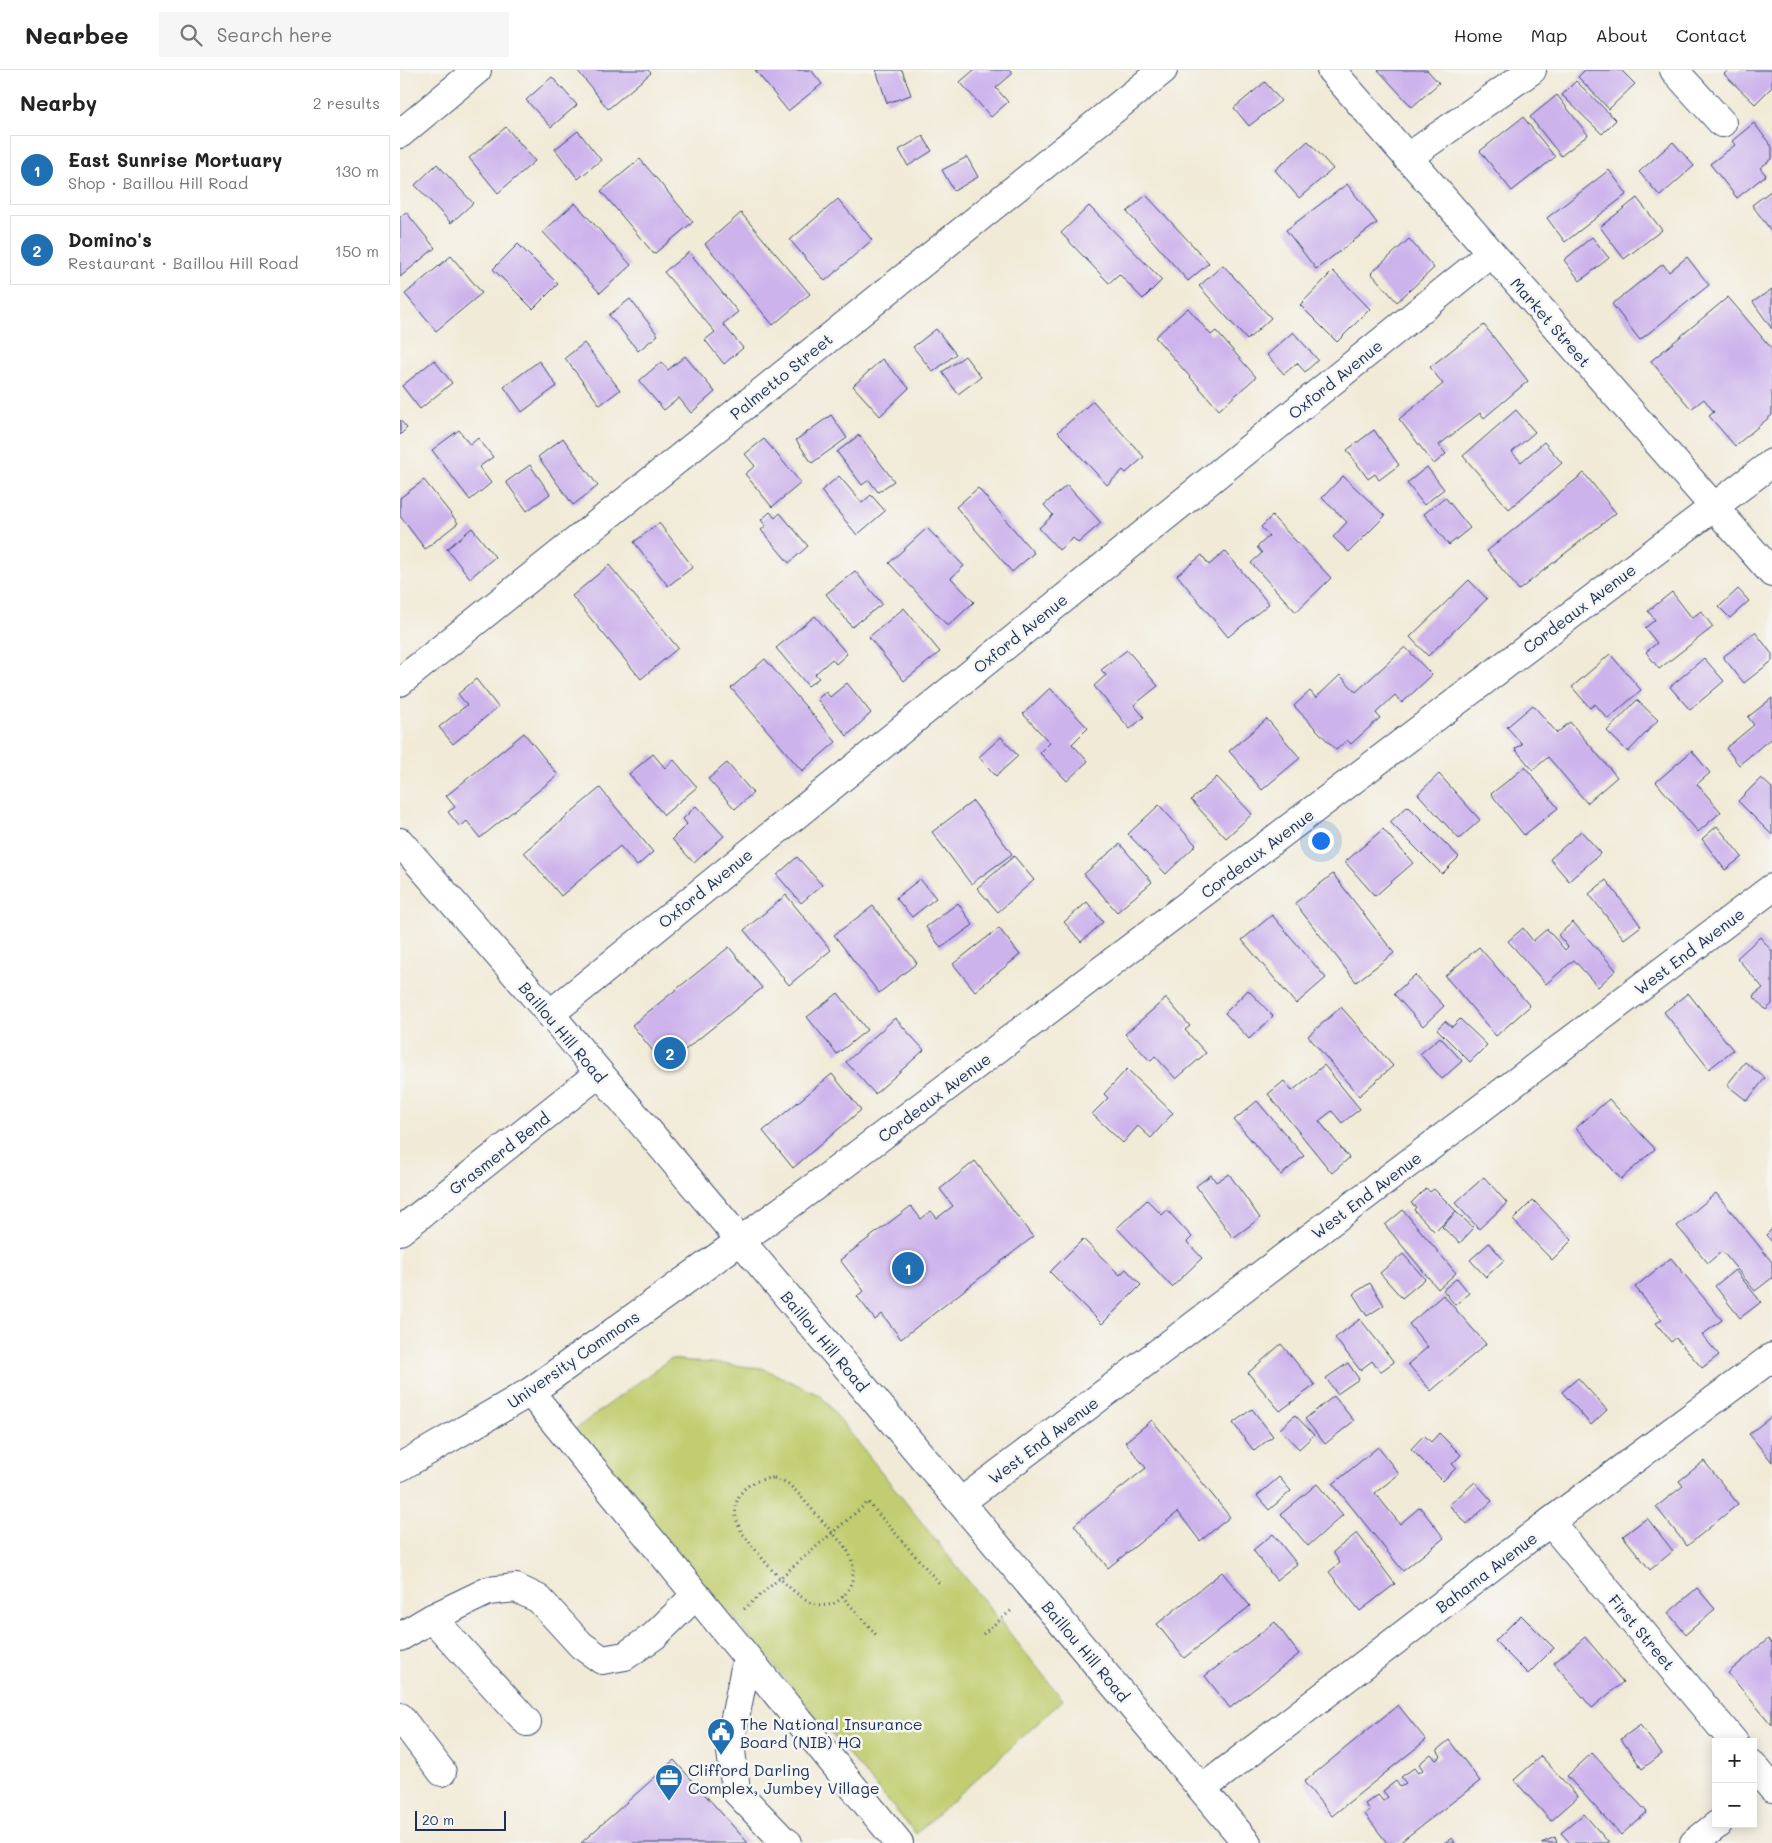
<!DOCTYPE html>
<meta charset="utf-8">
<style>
body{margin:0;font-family:Mali,sans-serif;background:#f6f6f6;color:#222}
.controls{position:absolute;right:15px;bottom:15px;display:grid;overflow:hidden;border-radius:0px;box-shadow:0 2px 12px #0003}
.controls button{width:45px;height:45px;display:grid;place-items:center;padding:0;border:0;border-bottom:1px solid #e0e0e0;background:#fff;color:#222;font:25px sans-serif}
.scale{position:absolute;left:15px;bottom:12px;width:91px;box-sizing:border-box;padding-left:5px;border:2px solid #1b2f5e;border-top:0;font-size:14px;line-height:18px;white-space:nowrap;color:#1b2f5e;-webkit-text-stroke:4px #f6f6f2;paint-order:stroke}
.you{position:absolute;left:920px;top:770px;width:18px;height:18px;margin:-12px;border:4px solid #fff;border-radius:50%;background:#1a73e8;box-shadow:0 0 0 8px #1a73e833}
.badge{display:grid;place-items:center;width:32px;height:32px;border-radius:50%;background:#1f6fb2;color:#fff;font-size:16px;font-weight:700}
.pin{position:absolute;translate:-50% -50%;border:2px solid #fff;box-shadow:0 1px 5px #0006}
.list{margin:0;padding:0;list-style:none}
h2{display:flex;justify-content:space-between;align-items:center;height:65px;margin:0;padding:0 20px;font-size:21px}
h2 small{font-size:16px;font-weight:400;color:#767676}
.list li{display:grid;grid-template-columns:32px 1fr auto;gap:15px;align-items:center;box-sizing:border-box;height:70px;margin:0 10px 10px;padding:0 10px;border:1px solid #e0e0e0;border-radius:0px}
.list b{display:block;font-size:19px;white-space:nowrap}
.list p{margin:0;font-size:16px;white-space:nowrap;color:#767676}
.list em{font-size:16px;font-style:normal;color:#767676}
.icon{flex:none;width:28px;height:28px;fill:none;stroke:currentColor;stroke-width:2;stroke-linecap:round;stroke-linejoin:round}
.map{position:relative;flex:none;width:1372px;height:1773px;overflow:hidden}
header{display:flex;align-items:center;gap:30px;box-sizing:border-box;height:70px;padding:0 25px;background:#fff;border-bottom:1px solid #e0e0e0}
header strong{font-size:24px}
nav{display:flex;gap:28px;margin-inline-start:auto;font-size:18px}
.search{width:350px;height:45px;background:#f6f6f6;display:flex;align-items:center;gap:12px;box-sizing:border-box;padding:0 18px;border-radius:0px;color:#767676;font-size:19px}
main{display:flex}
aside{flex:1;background:#fff}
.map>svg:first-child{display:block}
.green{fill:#c1cd6f;stroke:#6e7e66}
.building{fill:#ccb3ec}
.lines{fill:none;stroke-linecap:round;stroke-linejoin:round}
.minor-casing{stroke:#3b4b70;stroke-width:30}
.major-casing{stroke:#3b4b70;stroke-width:30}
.path{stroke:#3b4b70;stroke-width:3;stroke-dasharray:1 4;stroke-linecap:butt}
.minor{stroke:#fff;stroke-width:28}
.major{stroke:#fff;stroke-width:28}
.labels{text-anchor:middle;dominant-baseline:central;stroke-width:5;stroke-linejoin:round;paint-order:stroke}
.street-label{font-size:16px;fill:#1b2f5e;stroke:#f6f6f2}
.poi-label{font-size:16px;fill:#1b2f5e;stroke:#f6f6f2;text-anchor:start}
</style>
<header>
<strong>Nearbee</strong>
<div class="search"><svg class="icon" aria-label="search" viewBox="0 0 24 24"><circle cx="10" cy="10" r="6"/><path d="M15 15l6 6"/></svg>Search here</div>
<nav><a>Home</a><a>Map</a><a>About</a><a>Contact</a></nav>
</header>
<main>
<aside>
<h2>Nearby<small>2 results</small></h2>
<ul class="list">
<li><span class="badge">1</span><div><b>East Sunrise Mortuary</b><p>Shop · Baillou Hill Road</p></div><em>130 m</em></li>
<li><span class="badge">2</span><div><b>Domino's</b><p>Restaurant · Baillou Hill Road</p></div><em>150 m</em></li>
</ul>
</aside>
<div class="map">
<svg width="1372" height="1773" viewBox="0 0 1372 1773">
<rect width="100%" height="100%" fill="#f6f6f2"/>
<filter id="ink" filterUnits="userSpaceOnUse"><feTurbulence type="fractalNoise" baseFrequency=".02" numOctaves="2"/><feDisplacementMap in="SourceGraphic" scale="10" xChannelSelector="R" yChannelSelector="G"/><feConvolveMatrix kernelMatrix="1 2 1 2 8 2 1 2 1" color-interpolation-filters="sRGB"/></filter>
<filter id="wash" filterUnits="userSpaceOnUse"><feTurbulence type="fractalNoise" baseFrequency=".0096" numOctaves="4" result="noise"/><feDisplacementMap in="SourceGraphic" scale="20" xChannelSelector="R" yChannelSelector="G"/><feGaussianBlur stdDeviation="1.12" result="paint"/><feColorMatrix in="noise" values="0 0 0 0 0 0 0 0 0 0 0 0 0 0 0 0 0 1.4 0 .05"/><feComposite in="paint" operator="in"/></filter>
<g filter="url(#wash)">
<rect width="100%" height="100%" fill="#f1ead7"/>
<!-- green -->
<path class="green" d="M270,1289L362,1298L421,1326L663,1630L516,1764L174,1360Z"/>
<g id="blocks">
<!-- building -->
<path class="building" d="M179,0H248L251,3L208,39L178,1Z
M355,0H411L422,14L388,41Z
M476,0H502L511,25L487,33Z
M574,0H610L613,3L596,18L608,32L591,47L560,12Z
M978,0H1027L1039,13L1012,37Z
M1185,0H1221L1235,14L1209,39L1178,7Z
M1329,0H1372V17L1355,34L1324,4Z
M152,7L177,35L151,57L126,30Z
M1176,11L1216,50L1202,64L1162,25Z
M865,12L881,31L849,56L834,38Z
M1157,25L1188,65L1161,86L1130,47Z
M1123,47L1155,87L1112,121L1080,81Z
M1354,53L1372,77V89L1360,98L1366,105L1337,128L1310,94L1335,75L1332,71Z
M106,57L135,91L98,123L69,88Z
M178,61L201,90L178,109L155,79Z
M523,66L532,81L508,96L499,80Z
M908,71L933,99L899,128L875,100Z
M1273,72L1294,96L1260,126L1239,102Z
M567,87L578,107L554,121L542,100Z
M240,89L293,152L254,184L201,121Z
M37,94L73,133L51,153L15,115Z
M1209,100L1227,124L1165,172L1147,148Z
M947,114L977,153L916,199L886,160Z
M1372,120V162L1352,135Z
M746,125L809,193L788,211L727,142Z
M1237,128L1262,160L1224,189L1200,157Z
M438,129L472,170L425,211L390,170Z
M175,133L231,195L200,223L143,162Z
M689,136L762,210L743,229L719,204L709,213L661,163Z
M6,142L35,178L0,207V147Z
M341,143L410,224L373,255L305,174Z
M1192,167L1209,188L1180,211L1164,190Z
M1009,169L1034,198L997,232L971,203Z
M118,174L158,214L133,239L93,199Z
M289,182L338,242L323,254L343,278L324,294L305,270L315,262L264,202Z
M51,186L82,223L36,261L5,224Z
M1287,187L1309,215L1240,270L1212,234L1263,194L1269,202Z
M823,195L871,248L847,270L799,216Z
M933,201L970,239L937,272L900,235Z
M1372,219V259L1353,232Z
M1328,227L1372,279V345L1335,376L1309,346L1314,342L1304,329L1291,339L1251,291Z
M230,229L258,265L238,281L209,245Z
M788,238L811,265L816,261L856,307L819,340L755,267Z
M1084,255L1128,311L1084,348L1080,343L1039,375L1046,384L1034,394L999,349L1043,314L1030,297Z
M536,259L556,284L533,302L513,277Z
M893,262L918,290L905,302L897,293L884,304L867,285Z
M184,273L220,320L200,335L165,288Z
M285,286L315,322L291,343L279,328L264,340L239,311L261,292L268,300Z
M565,286L581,307L558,324L542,302Z
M482,289L509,318L480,346L453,316Z
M34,290L52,313L20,339L2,316Z
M139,291L157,316L122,342L104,317Z
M693,331L744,387L726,403L723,400L707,415L658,362Z
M1116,340L1135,362L1112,382L1121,392L1144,372L1162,393L1109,439L1063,386Z
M431,345L447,368L412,393L396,370Z
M0,350L7,358L0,365Z
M59,360L70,375L78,368L93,387L79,397L91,413L70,430L32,380Z
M974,360L999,395L979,410L975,404L968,409L947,380Z
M459,365L494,411L478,422L469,410L462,415L437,382Z
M163,368L198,416L173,435L138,387Z
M364,369L401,413L372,437L345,404L355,396L345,384Z
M130,395L150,424L127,441L106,412Z
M1027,397L1044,419L1024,435L1007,413Z
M1184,403L1216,443L1119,520L1087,481Z
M439,406L462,433L471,425L485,441L457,465L421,421Z
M943,406L985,446L949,482L933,467L947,452L922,428Z
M24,410L58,453L25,479L0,446V428Z
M667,415L701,453L678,473L673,468L659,480L639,458L653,445L644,435Z
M578,418L634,483L612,502L556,437Z
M1045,427L1070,458L1049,475L1024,444Z
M370,442L375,448L380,443L408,476L389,493L361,460L366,456L361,450Z
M872,446L931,508L896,542L851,493L862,483L857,477L869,466L861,457Z
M259,453L293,497L268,516L234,472Z
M72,458L95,487L70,508L47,479Z
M527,458L564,496L551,508L574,532L548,556L489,493Z
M825,481L869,534L828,567L777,505L802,485L809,495Z
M209,495L278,578L241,609L172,526Z
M455,501L482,534L452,557L426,524Z
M1069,510L1087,529L1028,586L1010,567Z
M1338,519L1349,531L1330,548L1319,537Z
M1272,522L1292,548L1301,541L1313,557L1259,599L1246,582L1257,573L1245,558L1255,550L1248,541Z
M504,538L540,582L504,611L469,567Z
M415,546L447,584L436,594L432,589L415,604L419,608L408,616L376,578Z
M1355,562L1372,584V591L1344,613L1323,587Z
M1005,577L1032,605L1002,633L995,625L976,643L980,648L951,674L947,670L936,680L894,636L910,621L916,628L940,605L956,622Z
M727,580L758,616L734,635L744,647L730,659L694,616L706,605L701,600Z
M1210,584L1241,620L1208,649L1195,634L1190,638L1172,617Z
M1304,588L1324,611L1290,640L1270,617Z
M365,589L436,672L402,701L331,618Z
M76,609L98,637L53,674L39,657L67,635L58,624Z
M447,613L471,643L447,666L417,629L426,622L430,627Z
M650,618L688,658L672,674L688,691L667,711L640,683L650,673L623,644Z
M1372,628V671L1370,669L1339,695L1326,678L1354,655L1348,647Z
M1237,630L1258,650L1228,682L1207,661Z
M1133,635L1157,663L1170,652L1217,707L1187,733L1148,687L1133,700L1115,679L1122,674L1107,657Z
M867,649L900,688L862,720L829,681Z
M124,663L158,705L80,768L67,751L60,757L48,742L55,737L46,726Z
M601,667L618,686L596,706L579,687Z
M1292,681L1310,703L1297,714L1321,742L1298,762L1256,712Z
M253,684L265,698L274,690L297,717L264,745L229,704Z
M327,693L353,723L335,739L308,709Z
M1125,697L1158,738L1124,765L1091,724Z
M1039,704L1080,750L1059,769L1018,724Z
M817,707L852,744L826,768L791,730Z
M1361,708L1372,718V765L1338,731Z
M200,718L253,782L237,796L220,776L161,826L124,782Z
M573,731L612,784L571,814L532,762Z
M759,735L796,775L766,804L728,764Z
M296,736L324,766L294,793L272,769L287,754L283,749Z
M1008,736L1059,787L1042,804L990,752Z
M1317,756L1342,787L1325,800L1302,769Z
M983,759L1013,793L975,826L945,792Z
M1181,761L1201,783L1169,811L1150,789Z
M720,774L752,812L717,842L684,804Z
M614,786L634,810L598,842L577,818Z
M397,787L422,815L401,833L377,805Z
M933,804L994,883L956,912L895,833Z
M520,809L536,828L512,847L496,828Z
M1206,810L1241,856L1224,869L1189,824Z
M386,825L431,880L389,915L344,860Z
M687,832L703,852L681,872L664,852Z
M558,833L573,855L541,878L526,857Z
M473,836L517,893L479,923L434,865Z
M872,845L926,908L896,934L842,870Z
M1173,852L1216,900L1198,917L1174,890L1146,914L1108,871L1123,858L1133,871L1147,859L1165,880L1168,877L1158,865Z
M599,858L620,885L575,921L553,894Z
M1360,867L1372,881V934L1366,940L1353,926L1363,918L1337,888Z
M329,877L362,918L265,996L232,955Z
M1079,877L1130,936L1096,966L1045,906Z
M1015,905L1044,936L1023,956L994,924Z
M848,920L873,946L849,969L825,943Z
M438,923L467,960L437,984L407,947Z
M1288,923L1333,980L1309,999L1264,942Z
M766,928L790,956L785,960L806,983L776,1009L755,986L750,991L725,964Z
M941,937L993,996L959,1026L908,966Z
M495,948L524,980L475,1024L446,992Z
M1060,949L1087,975L1070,992L1037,959L1045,951L1052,957Z
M1040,967L1062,991L1042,1009L1020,984Z
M1345,992L1365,1008L1347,1031L1327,1015Z
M924,995L960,1039L942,1053L932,1041L919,1051L949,1088L932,1103L868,1024L884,1011L892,1021Z
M727,999L773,1043L751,1068L738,1056L723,1073L692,1044L708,1028L704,1024Z
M432,1004L461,1040L393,1098L363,1061Z
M1209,1029L1255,1079L1221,1109L1176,1058Z
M857,1031L904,1086L881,1105L834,1050Z
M575,1091L633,1167L501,1269L482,1244L475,1250L457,1226L464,1221L440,1190L511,1136L521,1149L531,1141L537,1148L553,1136L540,1119Z
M829,1104L860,1148L833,1168L796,1116L811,1105L816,1112Z
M1084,1107L1107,1133L1079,1159L1055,1133Z
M1026,1118L1030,1122L1034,1119L1056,1141L1035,1162L1014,1140L1016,1137L1011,1133Z
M1316,1123L1372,1192V1208L1355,1221L1322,1181L1308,1193L1277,1156Z
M747,1130L762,1145L767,1140L792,1167L787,1172L802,1188L772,1217L717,1158Z
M1133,1130L1172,1170L1152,1190L1113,1150Z
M1003,1140L1056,1203L1038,1219L985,1155Z
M1056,1142L1074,1158L1060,1173L1042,1157Z
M1372,1159V1172L1366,1165Z
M683,1169L720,1205L726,1199L741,1215L702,1254L650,1202Z
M1089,1173L1104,1190L1086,1207L1070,1190Z
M1003,1184L1025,1209L1002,1228L980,1203Z
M1271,1188L1322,1250L1302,1265L1319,1285L1302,1298L1276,1268L1271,1272L1256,1253L1262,1250L1235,1217Z
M1335,1200L1361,1232L1340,1248L1315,1216Z
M1057,1208L1069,1223L1055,1235L1043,1220Z
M970,1213L984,1235L967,1246L953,1224Z
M1043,1225L1086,1274L1031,1321L1008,1294L1028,1277L1009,1254Z
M960,1249L994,1292L980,1302L972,1291L960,1300L935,1268Z
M881,1274L915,1315L880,1341L848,1303Z
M948,1293L959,1309L937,1324L926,1308Z
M1178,1308L1207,1340L1191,1355L1162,1322Z
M934,1326L954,1351L925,1374L905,1349Z
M852,1339L873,1366L854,1381L833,1353Z
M895,1345L914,1365L899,1379L880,1359Z
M1372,1346V1392L1349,1364Z
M752,1350L830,1447L800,1471L778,1442L708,1498L674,1455L746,1398L725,1372Z
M1039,1363L1061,1385L1052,1394L1056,1398L1043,1411L1011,1379L1024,1365L1031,1372Z
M978,1377L999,1404L975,1423L1000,1454L1020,1437L1044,1468L1003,1501L933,1414Z
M1304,1391L1338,1434L1287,1476L1256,1437L1283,1416L1279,1411Z
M879,1407L891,1421L869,1440L857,1426Z
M1075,1412L1092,1431L1067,1454L1049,1435Z
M917,1414L943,1445L908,1476L881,1444Z
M1247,1448L1273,1481L1250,1500L1223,1466Z
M957,1463L995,1514L960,1541L929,1502L940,1493L933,1482Z
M873,1464L897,1494L876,1510L853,1480Z
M822,1502L850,1536L784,1588L757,1554Z
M1297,1518L1315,1539L1286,1564L1268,1543Z
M1121,1545L1154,1578L1128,1604L1095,1571Z
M875,1552L899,1584L830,1638L805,1606Z
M1185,1567L1223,1612L1192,1638L1154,1593Z
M1368,1569L1372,1574V1655L1328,1603Z
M998,1635L1026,1670L932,1746L904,1712Z
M1240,1655L1262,1684L1242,1699L1221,1669Z
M1049,1670L1080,1711L999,1773H987L965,1744L970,1740L965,1734L978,1725L983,1731L988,1727L983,1721L996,1711L1000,1717L1006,1713L1001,1707L1014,1698L1018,1703L1023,1700L1019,1694L1031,1684L1036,1690L1041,1686L1037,1680Z
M1192,1683L1247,1742L1221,1765L1167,1706Z
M1141,1686L1178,1727L1151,1751L1114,1710Z
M274,1690L348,1773H181Z
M1184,1744L1209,1773H1170L1161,1763Z
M1155,1767L1157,1773H1141Z
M1052,1768L1055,1773H1044Z"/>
</g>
</g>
<g filter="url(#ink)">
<use href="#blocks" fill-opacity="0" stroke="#3b4b70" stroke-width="1"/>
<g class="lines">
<defs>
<path id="minor" d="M1274,0L1322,53
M0,64L77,0
M1007,88L1132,0
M0,612L763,0
M150,944L1091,183
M0,1161L198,1004
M340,1171L437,1100L1372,393
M130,1322L499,1773
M561,1432L1372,818
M1150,1452L1334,1672
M32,1548L127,1652
M0,1567L32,1548L88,1521L116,1518L139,1529L181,1575L202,1590L225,1586L254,1566L296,1525
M347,1588L330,1673L336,1721L382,1769L388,1773
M0,1647L42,1702
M1353,1695L1372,1718
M802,1719L1150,1452L1372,1287
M1294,1773L1318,1754"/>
<path id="major" d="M931,0L1372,503
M0,772L150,944L847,1773
M0,1397L130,1322L340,1171"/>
</defs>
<!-- minor casing -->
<use href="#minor" class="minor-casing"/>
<!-- major casing -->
<use href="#major" class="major-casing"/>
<!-- path -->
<path class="path" d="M374,1408L386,1412L395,1420L446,1478C454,1491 456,1503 449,1518C419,1571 362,1487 343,1464C325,1435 341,1409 374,1408Z
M442,1526L478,1567
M344,1539L468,1432L539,1513
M583,1564L613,1539"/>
<!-- minor -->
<use href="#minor" class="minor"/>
<!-- major -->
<use href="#major" class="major"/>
</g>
</g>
<!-- icons -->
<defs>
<symbol id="civic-pin" viewBox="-11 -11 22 30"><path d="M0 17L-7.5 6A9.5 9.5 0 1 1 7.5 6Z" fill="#1f6fb2" stroke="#f6f6f2"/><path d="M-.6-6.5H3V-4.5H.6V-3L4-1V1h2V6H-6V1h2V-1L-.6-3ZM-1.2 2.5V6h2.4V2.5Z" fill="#fff"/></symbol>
<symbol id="office-pin" viewBox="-11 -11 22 30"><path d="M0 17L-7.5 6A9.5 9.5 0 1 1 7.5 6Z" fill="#1f6fb2" stroke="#f6f6f2"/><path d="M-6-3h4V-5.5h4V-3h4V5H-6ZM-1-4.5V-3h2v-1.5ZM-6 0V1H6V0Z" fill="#fff"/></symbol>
</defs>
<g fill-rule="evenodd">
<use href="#civic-pin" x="305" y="1646" width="32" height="43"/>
<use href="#office-pin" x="253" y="1692" width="32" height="43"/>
</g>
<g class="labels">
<!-- street labels -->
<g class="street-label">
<text transform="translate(1151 252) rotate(49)">Market Street</text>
<text transform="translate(381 306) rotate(-39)">Palmetto Street</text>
<text transform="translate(935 309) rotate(-39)">Oxford Avenue</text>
<text transform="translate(1179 538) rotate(-37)">Cordeaux Avenue</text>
<text transform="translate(620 563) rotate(-39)">Oxford Avenue</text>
<text transform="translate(857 783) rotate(-37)">Cordeaux Avenue</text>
<text transform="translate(305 818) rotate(-39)">Oxford Avenue</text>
<text transform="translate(1289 881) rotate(-37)">West End Avenue</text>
<text transform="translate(163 962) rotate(50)">Baillou Hill Road</text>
<text transform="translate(534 1027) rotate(-37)">Cordeaux Avenue</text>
<text transform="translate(99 1083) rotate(-38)">Grasmerd Bend</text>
<text transform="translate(966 1125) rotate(-37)">West End Avenue</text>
<text transform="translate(425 1271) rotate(50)">Baillou Hill Road</text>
<text transform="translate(173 1289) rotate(-35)">University Commons</text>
<text transform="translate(643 1370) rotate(-37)">West End Avenue</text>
<text transform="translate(1086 1502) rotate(-37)">Bahama Avenue</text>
<text transform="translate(1242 1562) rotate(50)">First Street</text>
<text transform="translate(686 1581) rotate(50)">Baillou Hill Road</text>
</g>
<!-- poi labels -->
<g class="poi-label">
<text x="340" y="1653">The National Insurance<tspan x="340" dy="18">Board (NIB) HQ</tspan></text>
<text x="288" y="1699">Clifford Darling<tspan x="288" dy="18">Complex, Jumbey Village</tspan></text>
</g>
</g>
</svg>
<div class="controls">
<button>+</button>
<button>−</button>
</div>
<div class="scale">20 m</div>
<div class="you"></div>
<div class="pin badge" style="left:508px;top:1198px">1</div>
<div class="pin badge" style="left:270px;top:983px">2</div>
</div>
</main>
